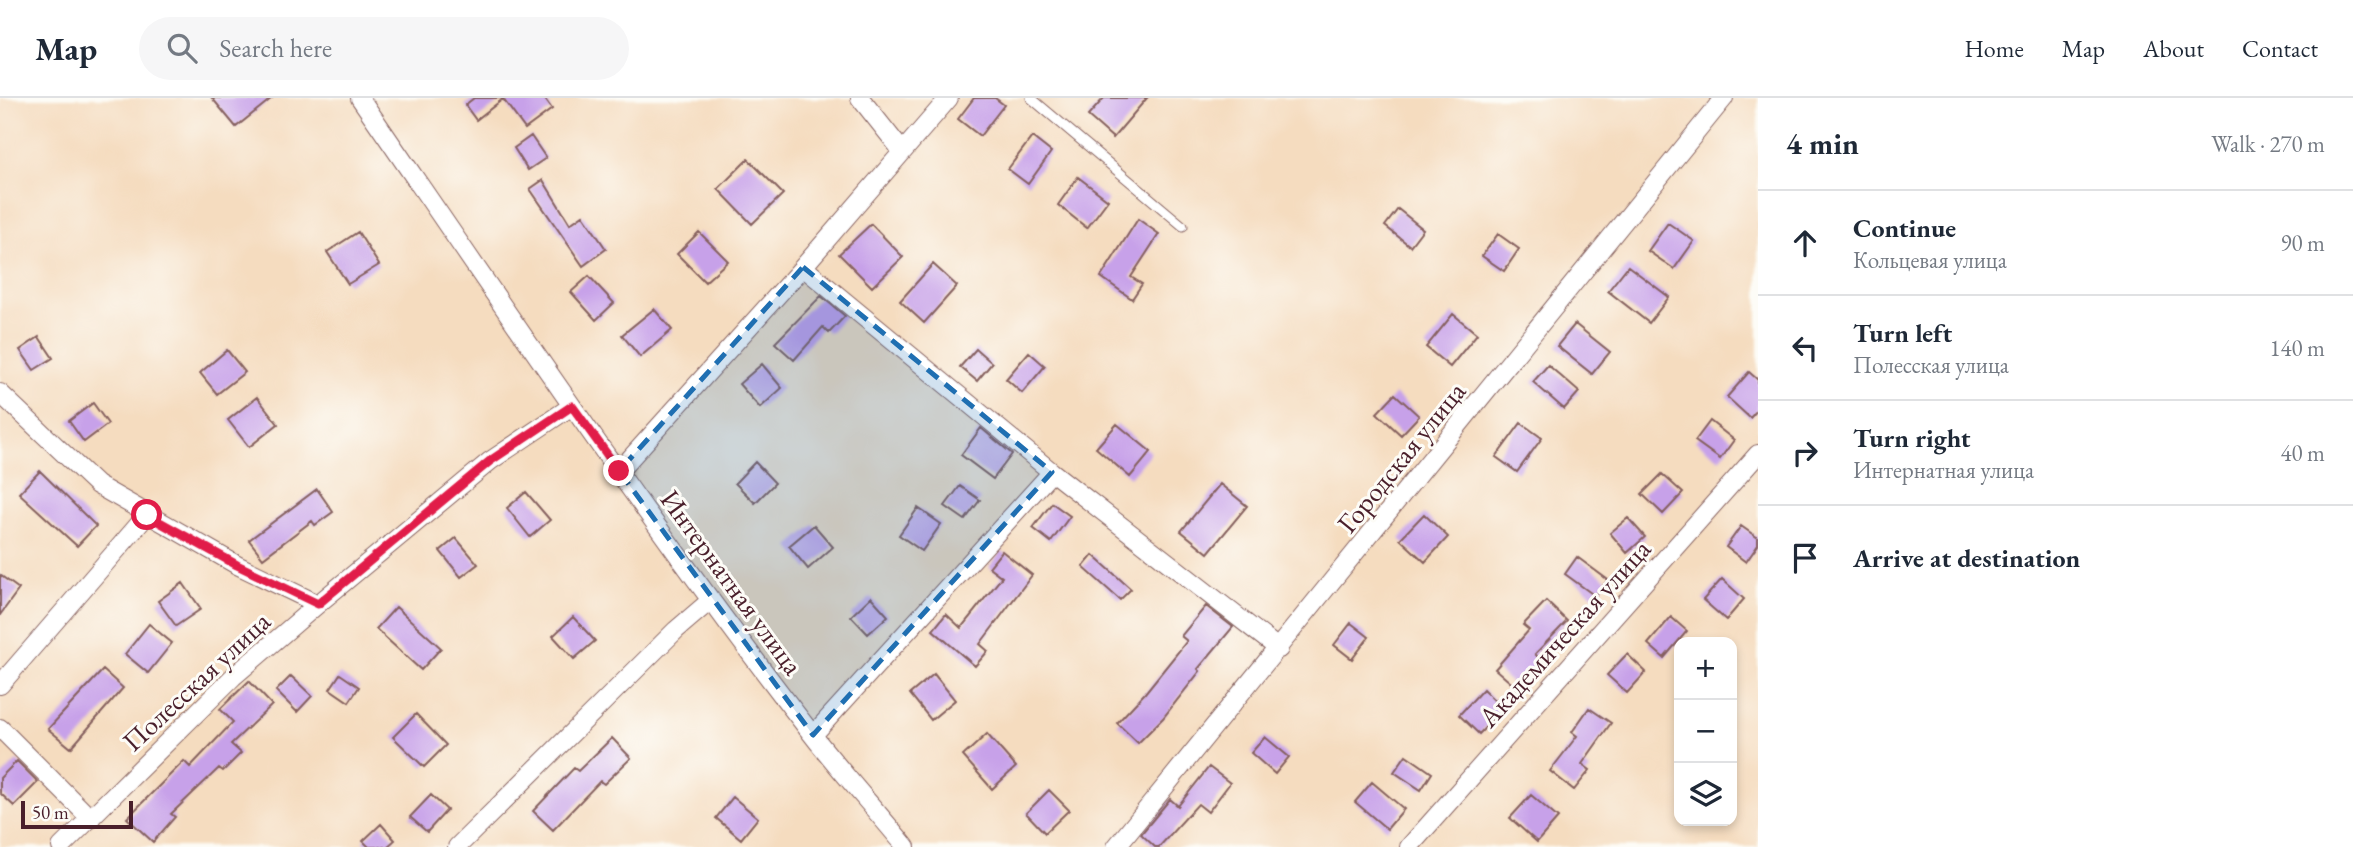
<!DOCTYPE html>
<meta charset="utf-8">
<style>
body{margin:0;font-family:"EB Garamond",serif;background:#f6f6f7;color:#1f2937}
.controls{position:absolute;right:21px;bottom:21px;display:grid;overflow:hidden;border-radius:14px;box-shadow:0 4px 10px #0003}
.controls button{width:63px;height:63px;display:grid;place-items:center;padding:0;border:0;border-bottom:2px solid #e0e1e3;background:#fff;color:#1f2937;font:35px sans-serif}
.scale{position:absolute;left:21px;bottom:18px;width:112px;box-sizing:border-box;padding-left:7px;border:4px solid #4a1f2b;border-top:0;font-size:19px;line-height:24px;white-space:nowrap;color:#4a1f2b;-webkit-text-stroke:5px #fdfcf7;paint-order:stroke}
.stop{position:absolute;width:21px;height:21px;margin:-16px;border:5px solid #e11d48;border-radius:50%;background:#fff}
.stop.end{background:#e11d48;border-color:#fff;box-shadow:0 2px 7px #0008}
.list{margin:0;padding:0;list-style:none}
h2{display:flex;justify-content:space-between;align-items:center;height:91px;margin:0;padding:0 28px;font-size:30px}
h2 small{font-size:23px;font-weight:400;color:#747a83}
.list li{display:grid;grid-template-columns:46px 1fr auto;gap:21px;align-items:center;box-sizing:border-box;height:105px;padding:0 28px;border-top:2px solid #e0e1e3}
.list b{display:block;font-size:26px;white-space:nowrap}
.list p{margin:0;font-size:23px;white-space:nowrap;color:#747a83}
.list em{font-size:23px;font-style:normal;color:#747a83}
.icon{flex:none;width:38px;height:38px;fill:none;stroke:currentColor;stroke-width:2;stroke-linecap:round;stroke-linejoin:round}
.map{position:relative;flex:none;width:1758px;height:749px;overflow:hidden}
header{display:flex;align-items:center;gap:42px;box-sizing:border-box;height:98px;padding:0 35px;background:#fff;border-bottom:2px solid #e0e1e3}
header strong{font-size:33px}
nav{display:flex;gap:38px;margin-inline-start:auto;font-size:24px}
.search{width:490px;height:63px;background:#f6f6f7;display:flex;align-items:center;gap:18px;box-sizing:border-box;padding:0 24px;border-radius:38px;color:#747a83;font-size:26px}
main{display:flex}
aside{flex:1;background:#fff}
.map>svg:first-child{display:block}
.building{fill:#c7a1e9}
.lines{fill:none;stroke-linecap:round;stroke-linejoin:round}
.lane-casing{stroke:#86615f;stroke-width:11}
.street-casing{stroke:#86615f;stroke-width:20}
.lane{stroke:#fff;stroke-width:9}
.street{stroke:#fff;stroke-width:18}
.route{stroke:#e11d48;stroke-width:9}
.marked{fill:#1f6fb2;fill-opacity:0.2;stroke:#1f6fb2;stroke-width:5;stroke-dasharray:14 9;stroke-linejoin:round}
.labels{text-anchor:middle;dominant-baseline:central;stroke-width:6;stroke-linejoin:round;paint-order:stroke}
.street-label{font-size:28px;fill:#4a1f2b;stroke:#fdfcf7}
</style>
<header>
<strong>Map</strong>
<div class="search"><svg class="icon" aria-label="search" viewBox="0 0 24 24"><circle cx="10" cy="10" r="6"/><path d="M15 15l6 6"/></svg>Search here</div>
<nav><a>Home</a><a>Map</a><a>About</a><a>Contact</a></nav>
</header>
<main>
<div class="map">
<svg width="1758" height="749" viewBox="0 0 1758 749">
<rect width="100%" height="100%" fill="#fdfcf7"/>
<filter id="ink" filterUnits="userSpaceOnUse"><feTurbulence type="fractalNoise" baseFrequency=".0143" numOctaves="2"/><feDisplacementMap in="SourceGraphic" scale="14" xChannelSelector="R" yChannelSelector="G"/><feConvolveMatrix kernelMatrix="1 2 1 2 8 2 1 2 1" color-interpolation-filters="sRGB"/></filter>
<filter id="wash" filterUnits="userSpaceOnUse"><feTurbulence type="fractalNoise" baseFrequency=".00686" numOctaves="4" result="noise"/><feDisplacementMap in="SourceGraphic" scale="28" xChannelSelector="R" yChannelSelector="G"/><feGaussianBlur stdDeviation="1.57" result="paint"/><feColorMatrix in="noise" values="0 0 0 0 0 0 0 0 0 0 0 0 0 0 0 0 0 1.4 0 .05"/><feComposite in="paint" operator="in"/></filter>
<g filter="url(#wash)">
<rect width="100%" height="100%" fill="#f5dcbf"/>
<g id="blocks">
<!-- building -->
<path class="building" d="M212,0H272L236,29Z
M474,0H544L552,11L525,31L503,1L476,22L465,7Z
M974,0H995L1004,7L980,38L958,21Z
M1104,0H1147L1113,40L1088,18Z
M531,38L546,60L528,72L514,50Z
M1032,39L1051,54L1028,86L1008,71Z
M748,61L783,96L752,126L718,91Z
M1078,79L1108,102L1087,130L1058,107Z
M543,82L570,126L583,117L606,151L583,168L530,91Z
M1398,111L1423,131L1410,148L1385,128Z
M1138,121L1159,136L1131,179L1142,186L1132,201L1101,179Z
M1668,125L1694,143L1674,171L1648,153Z
M871,126L903,159L872,189L839,156Z
M358,134L379,167L348,186L327,154Z
M699,134L728,163L705,184L677,156Z
M1498,136L1519,151L1504,173L1482,158Z
M933,166L957,188L924,225L900,203Z
M1628,168L1669,199L1649,225L1608,193Z
M589,178L614,205L596,222L571,194Z
M821,198L845,218L829,235L823,229L794,262L775,245Z
M654,211L672,232L640,259L622,237Z
M1453,216L1477,236L1450,269L1426,249Z
M1575,226L1610,254L1592,276L1557,248Z
M39,239L53,260L34,272L20,252Z
M976,251L992,265L977,283L960,269Z
M227,252L245,274L217,296L200,275Z
M1029,254L1045,268L1022,295L1006,281Z
M762,266L782,290L760,310L739,286Z
M1548,267L1579,294L1564,311L1533,284Z
M1749,274L1758,282V311L1750,320L1727,299Z
M1395,296L1419,318L1401,337L1377,315Z
M257,299L278,326L249,349L228,322Z
M93,305L108,326L84,344L69,323Z
M1710,323L1734,342L1720,361L1695,343Z
M1521,325L1542,340L1517,374L1496,359Z
M1117,326L1151,354L1130,379L1096,350Z
M981,330L1012,356L993,381L961,357Z
M755,364L775,385L755,405L735,385Z
M40,373L96,428L77,448L19,395Z
M1662,376L1683,395L1663,416L1642,396Z
M1220,386L1247,408L1208,455L1181,433Z
M960,388L980,402L965,422L945,408Z
M317,391L333,414L315,427L312,423L263,460L249,442Z
M526,394L550,422L530,439L507,410Z
M1052,405L1070,418L1051,444L1033,430Z
M918,410L941,426L922,453L899,437Z
M1424,416L1448,439L1425,464L1400,441Z
M1628,420L1645,439L1627,455L1610,435Z
M814,427L833,449L808,471L789,448Z
M1741,428L1758,440V447L1746,464L1726,449Z
M456,440L478,466L461,479L440,453Z
M1002,453L1032,477L980,546L988,553L975,568L933,532L946,516L961,530L1002,479L989,469Z
M1093,457L1131,491L1120,502L1083,469Z
M1577,459L1608,482L1595,498L1565,476Z
M0,477L19,491L0,517Z
M1722,481L1744,501L1726,522L1703,502Z
M183,485L201,511L176,528L158,503Z
M871,499L888,518L868,536L851,518Z
M1546,503L1567,523L1535,556L1542,563L1518,591L1495,571L1529,532L1523,527Z
M1206,508L1233,529L1198,571L1200,573L1163,620L1138,645L1117,625L1145,595L1187,543L1181,538Z
M396,509L441,550L421,572L376,531Z
M573,519L595,543L574,561L553,538Z
M1671,519L1687,533L1664,560L1648,546Z
M1351,525L1369,539L1352,561L1334,547Z
M149,526L172,545L148,575L125,556Z
M1627,556L1646,574L1627,595L1607,577Z
M103,572L123,590L71,650L48,631Z
M340,576L359,589L349,604L330,591Z
M934,576L955,602L931,622L910,596Z
M291,578L312,598L297,614L276,593Z
M249,583L272,607L231,646L241,655L223,673L219,670L171,716L175,719L153,744L127,720L184,663L190,669L233,624L220,611Z
M1483,591L1503,611L1479,636L1459,617Z
M1589,610L1611,625L1582,666L1590,672L1574,692L1550,673L1577,638L1572,634Z
M416,616L446,647L424,669L393,639Z
M987,636L1016,669L992,691L963,658Z
M1265,639L1289,659L1275,676L1251,655Z
M612,640L631,660L604,686L600,683L553,732L533,713L574,670L578,673Z
M1406,657L1432,675L1421,692L1394,674Z
M17,663L38,684L14,708L0,695V680Z
M1209,669L1230,685L1208,714L1198,706L1159,749H1155L1141,736L1170,701L1178,708Z
M1372,684L1404,711L1387,731L1355,704Z
M1049,692L1069,712L1045,735L1026,715Z
M431,697L447,712L427,734L410,719Z
M1531,697L1558,720L1537,744L1510,720Z
M733,699L758,720L741,741L716,720Z
M381,726L395,742L387,749H369L363,743Z"/>
</g>
</g>
<g filter="url(#ink)">
<use href="#blocks" fill-opacity="0" stroke="#86615f" stroke-width="2"/>
<g class="lines">
<defs>
<path id="lane" d="M1031,0L1183,128"/>
<path id="street" d="M360,0C507,214 652,430 811,635C841,674 875,711 906,749
M860,0L902,53
M803,169L1052,374L1279,551
M0,295L97,387L237,467L318,506
M619,373L803,169L949,0
M0,587L147,417
M0,630L91,721
M813,637L1052,374
M61,749L233,579L318,506L490,363L572,308
M457,749L676,532L711,502
M1116,749L1724,0
M1409,749L1758,356"/>
</defs>
<!-- lane casing -->
<use href="#lane" class="lane-casing"/>
<!-- street casing -->
<use href="#street" class="street-casing"/>
<!-- lane -->
<use href="#lane" class="lane"/>
<!-- street -->
<use href="#street" class="street"/>
</g>
</g>
<g class="lines" filter="url(#ink)">
<!-- route -->
<path class="route" d="M147,417L237,467L318,506L490,363L572,308L619,373"/>
</g>
<!-- marked area -->
<path class="marked" d="M803,169L1052,374L813,637L619,373Z"/>
<g class="labels">
<!-- street labels -->
<g class="street-label">
<text transform="translate(1401 359) rotate(-51)">Городская улица</text>
<text transform="translate(732 484) rotate(54)">Интернатная улица</text>
<text transform="translate(1564 535) rotate(-48)">Академическая улица</text>
<text transform="translate(196 583) rotate(-43)">Полесская улица</text>
</g>
</g>
</svg>
<div class="controls">
<button>+</button>
<button>−</button>
<button><svg class="icon" aria-label="layers" viewBox="0 0 24 24"><path d="M12 4l9 5-9 5-9-5zM3 14l9 5 9-5"/></svg></button>
</div>
<div class="scale">50 m</div>
<div class="stop" style="left:147px;top:417px"></div>
<div class="stop end" style="left:619px;top:373px"></div>
</div>
<aside>
<h2>4 min<small>Walk · 270 m</small></h2>
<ul class="list">
<li><svg class="icon" aria-label="ahead" viewBox="0 0 24 24"><path d="M12 20V5M6 11l6-6 6 6"/></svg><div><b>Continue</b><p>Кольцевая улица</p></div><em>90 m</em></li>
<li><svg class="icon" aria-label="left" viewBox="0 0 24 24"><path d="M17 20v-9H6M10 6l-5 5 5 5"/></svg><div><b>Turn left</b><p>Полесская улица</p></div><em>140 m</em></li>
<li><svg class="icon" aria-label="right" viewBox="0 0 24 24"><path d="M7 20v-9h11M14 6l5 5-5 5"/></svg><div><b>Turn right</b><p>Интернатная улица</p></div><em>40 m</em></li>
<li><svg class="icon" aria-label="arrive" viewBox="0 0 24 24"><path d="M6 21V4h12l-3 4 3 4H6"/></svg><div><b>Arrive at destination</b></div></li>
</ul>
</aside>
</main>
